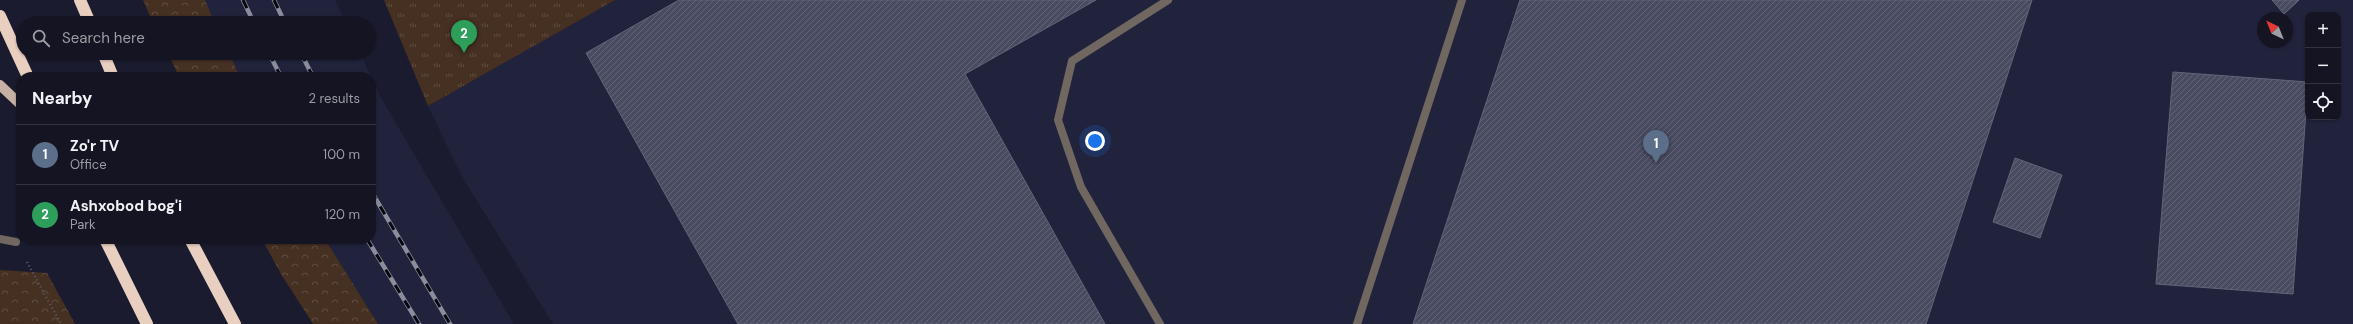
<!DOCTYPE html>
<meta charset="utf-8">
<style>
body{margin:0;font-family:"DM Sans",sans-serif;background:#1d1d2a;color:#f1f3f6}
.controls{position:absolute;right:12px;top:12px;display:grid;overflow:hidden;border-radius:8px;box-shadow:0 1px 3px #0004}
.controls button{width:36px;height:36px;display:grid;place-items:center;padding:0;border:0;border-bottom:1px solid #333340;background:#141422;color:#f1f3f6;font:20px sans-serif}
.compass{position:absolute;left:2257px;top:12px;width:36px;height:36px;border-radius:50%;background:#141422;box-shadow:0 1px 3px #0004;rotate:317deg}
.you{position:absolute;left:1095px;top:141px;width:14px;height:14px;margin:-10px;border:3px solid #fff;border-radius:50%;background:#1a73e8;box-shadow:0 0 0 6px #1a73e833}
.badge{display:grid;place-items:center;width:26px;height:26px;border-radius:50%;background:#8c9099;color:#fff;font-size:13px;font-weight:700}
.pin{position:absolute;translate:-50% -33px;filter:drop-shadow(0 1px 2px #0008)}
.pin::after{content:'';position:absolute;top:21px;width:14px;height:12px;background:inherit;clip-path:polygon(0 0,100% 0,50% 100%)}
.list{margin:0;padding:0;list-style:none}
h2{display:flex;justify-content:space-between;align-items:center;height:52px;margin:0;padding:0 16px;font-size:17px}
h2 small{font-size:13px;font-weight:400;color:#9d9ea5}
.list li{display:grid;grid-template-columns:26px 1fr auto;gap:12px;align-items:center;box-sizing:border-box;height:60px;padding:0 16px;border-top:1px solid #333340}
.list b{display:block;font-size:15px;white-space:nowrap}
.list p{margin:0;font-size:13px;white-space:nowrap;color:#9d9ea5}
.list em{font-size:13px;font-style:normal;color:#9d9ea5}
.icon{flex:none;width:22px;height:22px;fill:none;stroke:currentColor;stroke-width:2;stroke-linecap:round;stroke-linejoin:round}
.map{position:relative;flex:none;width:2353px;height:324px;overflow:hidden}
.search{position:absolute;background:#141422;box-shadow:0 1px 3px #0004;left:16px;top:16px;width:360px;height:44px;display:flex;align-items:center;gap:10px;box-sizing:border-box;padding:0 14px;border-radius:22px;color:#9d9ea5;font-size:15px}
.panel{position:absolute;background:#141422;box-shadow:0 1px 3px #0004;left:16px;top:72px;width:360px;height:172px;border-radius:16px}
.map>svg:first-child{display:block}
.built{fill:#21233c;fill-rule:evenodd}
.forest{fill:url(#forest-crowns)}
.park{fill:url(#park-tufts)}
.building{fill:url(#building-hatch);stroke:#62657b}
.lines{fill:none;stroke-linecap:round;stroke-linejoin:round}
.path{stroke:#5d5f6f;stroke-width:2.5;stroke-dasharray:1 3;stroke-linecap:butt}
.lane{stroke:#706760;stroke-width:8}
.primary{stroke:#c6b1a4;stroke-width:10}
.highway{stroke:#e8cfbf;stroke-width:12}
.rail-casing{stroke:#8b8d9c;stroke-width:4.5}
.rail{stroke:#06070f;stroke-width:3;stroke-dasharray:9;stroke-linecap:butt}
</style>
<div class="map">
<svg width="2353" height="324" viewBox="0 0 2353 324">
<defs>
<pattern id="forest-crowns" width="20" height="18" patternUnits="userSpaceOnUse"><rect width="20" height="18" fill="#453022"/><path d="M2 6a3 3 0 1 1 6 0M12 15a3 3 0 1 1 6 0" fill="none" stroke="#5f4d42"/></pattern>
<pattern id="park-tufts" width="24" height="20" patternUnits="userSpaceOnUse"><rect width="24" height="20" fill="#453022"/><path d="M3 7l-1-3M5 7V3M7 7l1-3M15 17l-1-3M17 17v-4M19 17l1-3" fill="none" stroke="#5f4d42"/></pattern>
<pattern id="building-hatch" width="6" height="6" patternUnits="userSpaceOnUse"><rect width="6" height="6" fill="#494c61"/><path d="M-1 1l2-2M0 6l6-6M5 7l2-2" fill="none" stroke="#636578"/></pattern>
</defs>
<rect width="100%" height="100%" fill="#1a1b2e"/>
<!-- built -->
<path class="built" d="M205,0H335L346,23H215Z
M615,0H2353V324H553L461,175L428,106ZM2308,15H2338V117H2308ZM2263,18H2287V42H2263Z
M229,53H360L371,77H240Z
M371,77L380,96L514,324H378L325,239H371Z"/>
<!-- forest -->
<path class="forest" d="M143,0H205L215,23H153Z
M168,53H229L240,77H179Z
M262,239H325L378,324H313L281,274Z
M0,270L47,273L75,324H0Z"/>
<!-- park -->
<path class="park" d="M384,0H615L428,106Z"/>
<!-- building -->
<path class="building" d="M679,0H1096L965,74L1105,324H738L586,53Z
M1520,0H2032L1926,324H1413Z
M2272,0H2299L2284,14Z
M2173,72L2308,82L2293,294L2156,284Z
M2015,158L2062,175L2040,238L1993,222Z"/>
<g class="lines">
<!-- path -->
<path class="path" d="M27,262L61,324"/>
<!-- lane -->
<path class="lane" d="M0,239L16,242
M1160,324L1081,187L1058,120L1072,61L1168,0
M1357,324L1462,0"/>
<!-- primary -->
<path class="primary" d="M0,85L21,105"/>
<!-- highway -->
<path class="highway" d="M80,0L90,23
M0,16L28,77
M103,53L113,77
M105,239L147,324
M190,239L235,324"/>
<defs>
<path id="rail" d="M243,0L254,23
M274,0L285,23
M269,53L281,77
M301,53L313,77
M371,191L450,324
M367,239L419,324"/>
</defs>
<!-- rail casing -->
<use href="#rail" class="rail-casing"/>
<!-- rail -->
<use href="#rail" class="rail"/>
</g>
</svg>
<div class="controls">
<button>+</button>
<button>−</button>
<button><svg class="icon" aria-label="locate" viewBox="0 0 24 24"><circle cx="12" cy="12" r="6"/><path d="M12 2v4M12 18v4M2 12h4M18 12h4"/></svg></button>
</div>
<svg class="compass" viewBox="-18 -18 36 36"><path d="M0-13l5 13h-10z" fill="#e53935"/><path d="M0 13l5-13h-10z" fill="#9d9ea5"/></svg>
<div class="you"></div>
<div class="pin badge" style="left:1656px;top:163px;background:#5c6f8a">1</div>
<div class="pin badge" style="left:464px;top:53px;background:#2e9e5b">2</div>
<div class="search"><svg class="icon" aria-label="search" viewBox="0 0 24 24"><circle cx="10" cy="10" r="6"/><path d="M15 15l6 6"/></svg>Search here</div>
<section class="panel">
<h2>Nearby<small>2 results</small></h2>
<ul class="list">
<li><span class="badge" style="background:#5c6f8a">1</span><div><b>Zo'r TV</b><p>Office</p></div><em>100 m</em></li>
<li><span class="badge" style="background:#2e9e5b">2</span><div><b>Ashxobod bog'i</b><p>Park</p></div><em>120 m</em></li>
</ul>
</section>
</div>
